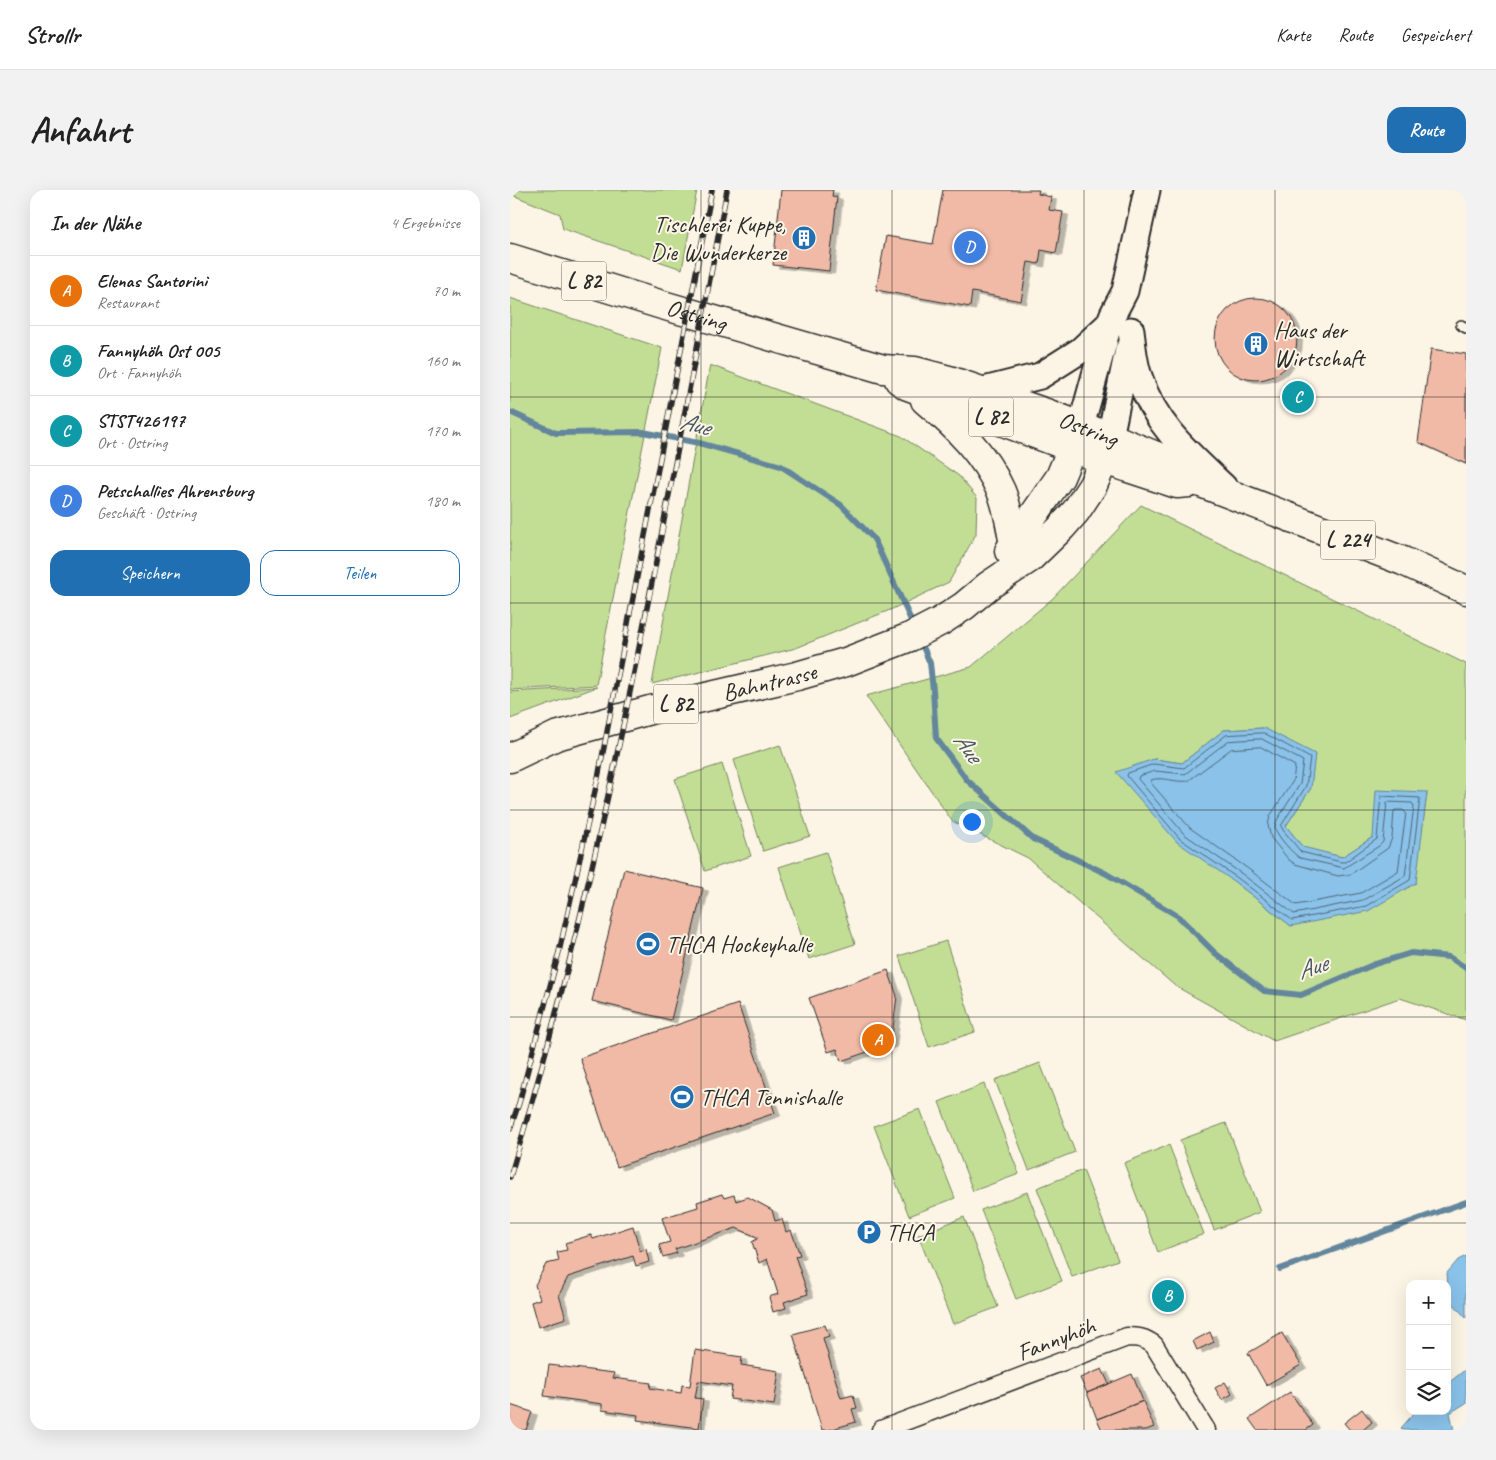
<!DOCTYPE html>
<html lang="de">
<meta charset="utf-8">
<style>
body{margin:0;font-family:Caveat,sans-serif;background:#f2f2f2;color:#222}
.controls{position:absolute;right:15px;bottom:15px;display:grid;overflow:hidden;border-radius:10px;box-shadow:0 5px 20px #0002}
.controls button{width:45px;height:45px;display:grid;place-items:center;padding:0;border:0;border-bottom:1px solid #e0e0e0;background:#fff;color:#222;font:25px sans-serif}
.you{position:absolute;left:461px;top:631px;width:18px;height:18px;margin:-12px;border:4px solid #fff;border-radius:50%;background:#1a73e8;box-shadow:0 0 0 8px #1a73e833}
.badge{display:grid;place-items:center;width:32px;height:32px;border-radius:50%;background:#1f6fb2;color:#fff;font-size:16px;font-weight:700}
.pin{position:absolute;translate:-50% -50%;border:2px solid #fff;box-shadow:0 1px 5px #0006}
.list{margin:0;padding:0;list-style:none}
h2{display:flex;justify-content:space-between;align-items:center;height:65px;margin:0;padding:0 20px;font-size:21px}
h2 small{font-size:16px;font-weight:400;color:#767676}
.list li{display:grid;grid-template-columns:32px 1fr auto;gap:15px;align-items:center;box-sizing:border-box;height:70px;padding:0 20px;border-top:1px solid #e0e0e0}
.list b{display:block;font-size:19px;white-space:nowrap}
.list p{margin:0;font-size:16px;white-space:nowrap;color:#767676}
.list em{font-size:16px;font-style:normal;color:#767676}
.actions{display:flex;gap:10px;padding:15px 20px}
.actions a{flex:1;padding:11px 0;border:1px solid #1f6fb2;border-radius:15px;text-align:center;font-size:18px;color:#1f6fb2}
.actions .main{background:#1f6fb2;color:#fff}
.icon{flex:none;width:28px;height:28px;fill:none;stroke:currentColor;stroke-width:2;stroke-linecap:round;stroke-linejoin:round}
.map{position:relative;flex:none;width:956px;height:1240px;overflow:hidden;border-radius:15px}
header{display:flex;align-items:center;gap:30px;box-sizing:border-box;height:70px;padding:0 25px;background:#fff;border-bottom:1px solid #e0e0e0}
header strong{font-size:24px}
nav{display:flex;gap:28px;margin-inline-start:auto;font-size:18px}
.intro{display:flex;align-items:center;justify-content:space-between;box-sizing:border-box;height:120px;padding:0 30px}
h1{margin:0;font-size:35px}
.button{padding:12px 22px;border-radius:15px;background:#1f6fb2;color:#fff;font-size:18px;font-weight:700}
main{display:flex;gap:30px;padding:0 30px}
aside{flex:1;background:#fff;border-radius:15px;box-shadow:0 5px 20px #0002}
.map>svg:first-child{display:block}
.green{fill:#c2de95;stroke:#768460;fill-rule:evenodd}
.water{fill:#8ac2e9;stroke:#64869d}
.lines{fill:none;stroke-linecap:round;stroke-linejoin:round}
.shore{stroke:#516777;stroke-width:1}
.stream{stroke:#64869d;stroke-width:6}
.building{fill:#f1baa6;stroke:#2b2b2b;filter:url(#shadow)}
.lane-casing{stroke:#2b2b2b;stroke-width:12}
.street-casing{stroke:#2b2b2b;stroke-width:21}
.secondary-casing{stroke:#2b2b2b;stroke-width:29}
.primary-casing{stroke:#2b2b2b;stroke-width:31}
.lane{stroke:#fcf5e5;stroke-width:9}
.street{stroke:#fcf5e5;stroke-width:18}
.secondary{stroke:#fcf5e5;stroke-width:25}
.primary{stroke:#fcf5e5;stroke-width:28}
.rail-casing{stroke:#2b2b2b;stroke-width:5.5}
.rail{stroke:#fcf5e5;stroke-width:4;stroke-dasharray:11;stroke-linecap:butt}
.grid{fill:none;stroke:#2b2b2b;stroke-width:1;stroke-opacity:0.55}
.labels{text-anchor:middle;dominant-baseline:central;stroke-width:4;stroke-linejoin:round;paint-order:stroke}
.shield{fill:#fcf5e5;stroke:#6a6863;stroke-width:1}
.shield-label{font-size:22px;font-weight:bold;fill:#2b2b2b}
.poi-label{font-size:24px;fill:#2b2b2b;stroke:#fcf5e5;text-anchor:start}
.street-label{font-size:24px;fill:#2b2b2b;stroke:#fcf5e5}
.water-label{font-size:25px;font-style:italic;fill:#485864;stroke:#fcf5e5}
</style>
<header>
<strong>Strollr</strong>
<nav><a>Karte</a><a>Route</a><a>Gespeichert</a></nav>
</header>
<div class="intro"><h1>Anfahrt</h1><a class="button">Route</a></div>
<main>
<aside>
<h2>In der Nähe<small>4 Ergebnisse</small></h2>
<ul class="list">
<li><span class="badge" style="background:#e8710a">A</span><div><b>Elenas Santorini</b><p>Restaurant</p></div><em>70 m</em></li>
<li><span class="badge" style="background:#0f9aa8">B</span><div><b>Fannyhöh Ost 005</b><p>Ort · Fannyhöh</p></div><em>160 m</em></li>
<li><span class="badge" style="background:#0f9aa8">C</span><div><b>STST426197</b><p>Ort · Ostring</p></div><em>170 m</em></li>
<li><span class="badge" style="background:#3f7fe0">D</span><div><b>Petschallies Ahrensburg</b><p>Geschäft · Ostring</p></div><em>180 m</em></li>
</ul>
<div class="actions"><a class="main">Speichern</a><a>Teilen</a></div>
</aside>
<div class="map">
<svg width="956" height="1240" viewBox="0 0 956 1240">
<defs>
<filter id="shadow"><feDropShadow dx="5.5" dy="3" stdDeviation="0" flood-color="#0004"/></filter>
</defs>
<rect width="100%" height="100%" fill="#fcf5e5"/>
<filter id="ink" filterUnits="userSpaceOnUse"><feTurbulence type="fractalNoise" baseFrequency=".02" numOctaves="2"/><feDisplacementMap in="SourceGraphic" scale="10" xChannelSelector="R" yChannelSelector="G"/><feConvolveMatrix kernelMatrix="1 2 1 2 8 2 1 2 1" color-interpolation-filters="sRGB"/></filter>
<g filter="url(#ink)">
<!-- green -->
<path class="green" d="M0,0H187L172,79L53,39L50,24L0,4Z
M0,108L152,158L86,495L0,500Z
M200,175L391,246L449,286L467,308L466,344L439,392L380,420L286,458L142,494Z
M631,315L956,474V830L890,808L764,851L665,796L518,668L442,631L356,506L461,477L542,409ZM754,538L801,598L776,636L793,658L832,667L863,647L917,603L912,639L781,736L726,693L644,569L672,573L714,540Z
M87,497L0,529V502Z
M270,555L300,646L253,661L224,570Z
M212,574L241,666L195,681L165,589Z
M316,662L345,754L299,769L269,677Z
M436,751L465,842L419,857L389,766Z
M530,873L565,962L519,980L485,890Z
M474,894L509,984L463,1001L429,912Z
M410,919L445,1008L399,1026L364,936Z
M716,933L750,1022L704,1040L670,950Z
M659,955L694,1044L648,1062L614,973Z
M573,980L608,1070L562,1087L527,998Z
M517,1002L552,1091L506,1109L471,1020Z
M454,1027L488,1117L443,1134L408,1045Z"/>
<!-- water -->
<path class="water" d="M754,538L805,564L801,598L776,636L793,657L832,667L863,647L866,600L917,602L906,693L858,721L781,736L726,693L667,652L606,582L644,569L672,573L714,540Z
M956,1066V1128L939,1109L937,1083L948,1070Z
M956,1179V1213L940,1223L944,1240H893L891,1238L906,1221H937V1194Z"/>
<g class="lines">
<!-- shore -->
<path class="shore" d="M754,543L800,568L796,596L771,636L773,640L791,662L831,672H835L867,649L871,606L910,608L900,690L856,716L782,730L729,689L670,649L617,586L618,583L644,574L674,578L716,545Z
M752,549L793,571L790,594L767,630C766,634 765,635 765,638C767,646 784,665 790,668L834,678L869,656L873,652L877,612L902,613L904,616L895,686L853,710L784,724L732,684L674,644L628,589L629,586L645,581L675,584L718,551Z
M751,557L785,576L783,591L760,626L758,635L761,648L779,670L785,674L828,686L841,684L878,658L882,648L884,621L885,620H893L896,623L888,681L851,703L786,715L737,678L680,638L641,593V590C653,586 666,593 678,591L721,559Z"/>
<!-- stream -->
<path class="stream" d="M0,222L46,243L133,242L189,253L271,276L331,315L364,349L405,439
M410,450L420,473L423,500L426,548L457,590L523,649L595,683L668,726L705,763L754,801L791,805L865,774L901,763L939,767L956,778
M770,1079L956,1012"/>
</g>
<!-- building -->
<path class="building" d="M271,0H323L322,6L327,7L319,81L263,75Z
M433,0H529L528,4L541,7L539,20L553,22L546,63L531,60L529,74L518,72L511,111L462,102L460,117L366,100L376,46L423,54Z
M705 149a41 41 0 1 1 82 0a41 41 0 1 1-82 0Z
M921,159L956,164V274L908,252Z
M785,199L796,204L791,214L781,210Z
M114,679L193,698L161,830L82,811Z
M378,780L387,806L381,854L331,871L327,859L318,862L299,808Z
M228,814L265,923L107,977L70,868Z
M212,1004L214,1008L224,1005L226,1011L238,1007L262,1020L265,1031L272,1029L276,1042L281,1040L290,1065L285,1066L298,1104L274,1112L276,1118L263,1122L259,1107L268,1104L257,1069L249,1073L242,1052L247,1049V1047L226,1038L165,1059L167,1063L153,1067L149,1055L160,1052L152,1028L188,1017L187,1012Z
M123,1036L130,1061L136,1059L139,1072L126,1076L123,1066L58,1087L49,1105L56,1128L28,1137L21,1112L30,1109L25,1095L36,1074L49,1071L47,1062L57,1060L55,1053L81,1045L83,1049Z
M315,1135L319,1146L313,1148L331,1208L343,1205L347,1218L342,1219L346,1232L319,1240H312L283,1144Z
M700,1142L704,1152L687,1160L683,1151Z
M772,1143L791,1175L756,1195L738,1163Z
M185,1160L232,1167L231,1175L269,1181L264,1215L220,1209L222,1196L188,1191L185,1208L193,1209L189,1238L127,1230L128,1225L92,1220V1214L34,1206L39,1175L104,1183L103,1188L141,1193L140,1198L171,1203L172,1195L180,1196Z
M592,1179L599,1194L577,1203L570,1188Z
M622,1184L633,1211L587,1229L577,1203Z
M715,1192L722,1204L712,1210L705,1198Z
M780,1202L803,1235L796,1240H747L739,1229Z
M633,1211L644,1237L636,1240H592L587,1229Z
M0,1215L22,1222L16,1240H0Z
M852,1219L862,1232L853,1240H840L834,1233Z"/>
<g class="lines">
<defs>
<path id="lane" d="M951,135L956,138"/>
<path id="street" d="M371,1240L617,1147C628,1147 635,1148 644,1155L696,1240"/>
<path id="secondary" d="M621,140C623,157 624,174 630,189C645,235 680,265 714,297
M470,201L530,186L571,160L599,134
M571,236L599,134L603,124L615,101L637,0
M600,247L618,160"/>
<g id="primary">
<path id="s1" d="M0,68L149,114L373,179L405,181L439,190L539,224L600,247L673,277L691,293L893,371L956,400"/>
<path d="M389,190L398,196L594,270L667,294L679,293"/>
<path d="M415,210C446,236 474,263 491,301C498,317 500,336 504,354"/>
<path d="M499,361L550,287L570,239"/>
<path id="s2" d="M0,568L46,546L140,520L287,486L336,472L400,447L431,431L454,416L478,396L520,368L552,337L566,321L583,295L594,270L600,247"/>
</g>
</defs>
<!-- lane casing -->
<use href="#lane" class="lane-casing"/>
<!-- street casing -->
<use href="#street" class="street-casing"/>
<!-- secondary casing -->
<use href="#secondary" class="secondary-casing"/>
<!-- primary casing -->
<use href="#primary" class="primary-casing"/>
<!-- lane -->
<use href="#lane" class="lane"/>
<!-- street -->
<use href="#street" class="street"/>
<!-- secondary -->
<use href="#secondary" class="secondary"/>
<!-- primary -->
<use href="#primary" class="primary"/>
<defs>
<path id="rail" d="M0,939L9,913L49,762L89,583L202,0
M0,987C98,664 153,331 217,0"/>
</defs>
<!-- rail casing -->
<use href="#rail" class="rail-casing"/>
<!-- rail -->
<use href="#rail" class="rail"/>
</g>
</g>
<!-- grid -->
<path class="grid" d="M191,0V1240M382,0V1240M574,0V1240M765,0V1240M0,207H956M0,413H956M0,620H956M0,827H956M0,1033H956"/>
<!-- icons -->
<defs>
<symbol id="building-disc" viewBox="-11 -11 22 22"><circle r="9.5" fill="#1f6fb2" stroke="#fcf5e5"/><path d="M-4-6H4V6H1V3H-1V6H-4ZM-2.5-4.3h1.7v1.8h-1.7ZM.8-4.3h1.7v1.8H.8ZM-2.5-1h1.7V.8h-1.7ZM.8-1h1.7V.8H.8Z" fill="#fff"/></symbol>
<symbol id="stadium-disc" viewBox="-11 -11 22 22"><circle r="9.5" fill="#1f6fb2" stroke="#fcf5e5"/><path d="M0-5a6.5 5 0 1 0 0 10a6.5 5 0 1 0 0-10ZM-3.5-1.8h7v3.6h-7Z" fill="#fff"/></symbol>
<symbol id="parking-disc" viewBox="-11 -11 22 22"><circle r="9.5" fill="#1f6fb2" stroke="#fcf5e5"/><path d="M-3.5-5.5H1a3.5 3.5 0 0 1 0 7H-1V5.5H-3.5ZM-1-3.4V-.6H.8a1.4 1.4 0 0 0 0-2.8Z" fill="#fff"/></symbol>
</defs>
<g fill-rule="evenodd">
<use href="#building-disc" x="280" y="34" width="28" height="28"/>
<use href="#building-disc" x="732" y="140" width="28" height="28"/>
<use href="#stadium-disc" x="124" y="740" width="28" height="28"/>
<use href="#stadium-disc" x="158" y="893" width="28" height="28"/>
<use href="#parking-disc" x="345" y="1028" width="28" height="28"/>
</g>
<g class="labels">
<!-- shield labels -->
<g class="shield">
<rect x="51.5" y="71.5" width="45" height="39" rx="4"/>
<rect x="458.5" y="207.5" width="45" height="39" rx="4"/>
<rect x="810.5" y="330.5" width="55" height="39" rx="4"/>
<rect x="143.5" y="494.5" width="45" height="39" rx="4"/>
</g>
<g class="shield-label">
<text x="74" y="91">L 82</text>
<text x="481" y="227">L 82</text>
<text x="838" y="350">L 224</text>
<text x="166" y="514">L 82</text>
</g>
<!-- poi labels -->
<g class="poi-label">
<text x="276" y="34" text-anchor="end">Tischlerei Kuppe,<tspan x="276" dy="28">Die Wunderkerze</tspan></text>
<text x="764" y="140">Haus der<tspan x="764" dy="28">Wirtschaft</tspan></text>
<text x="156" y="754">THCA Hockeyhalle</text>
<text x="190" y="907">THCA Tennishalle</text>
<text x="376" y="1042">THCA</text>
</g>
<!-- street labels -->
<g class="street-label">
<text stroke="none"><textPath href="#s1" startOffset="195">Ostring</textPath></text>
<text stroke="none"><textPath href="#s1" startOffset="604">Ostring</textPath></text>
<text stroke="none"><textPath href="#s2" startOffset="271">Bahntrasse</textPath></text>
<text transform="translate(546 1149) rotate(-21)">Fannyhöh</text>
</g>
<!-- water labels -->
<g class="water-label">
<text transform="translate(185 234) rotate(14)">Aue</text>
<text transform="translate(458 557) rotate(54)">Aue</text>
<text transform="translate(802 777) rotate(-19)">Aue</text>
</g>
</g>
</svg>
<div class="controls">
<button>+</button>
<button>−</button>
<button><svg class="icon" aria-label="layers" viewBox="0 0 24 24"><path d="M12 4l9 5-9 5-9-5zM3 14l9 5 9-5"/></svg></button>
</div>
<div class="you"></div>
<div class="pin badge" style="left:368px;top:850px;background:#e8710a">A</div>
<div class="pin badge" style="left:658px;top:1106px;background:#0f9aa8">B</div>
<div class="pin badge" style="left:788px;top:207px;background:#0f9aa8">C</div>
<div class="pin badge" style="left:460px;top:57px;background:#3f7fe0">D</div>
</div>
</main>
